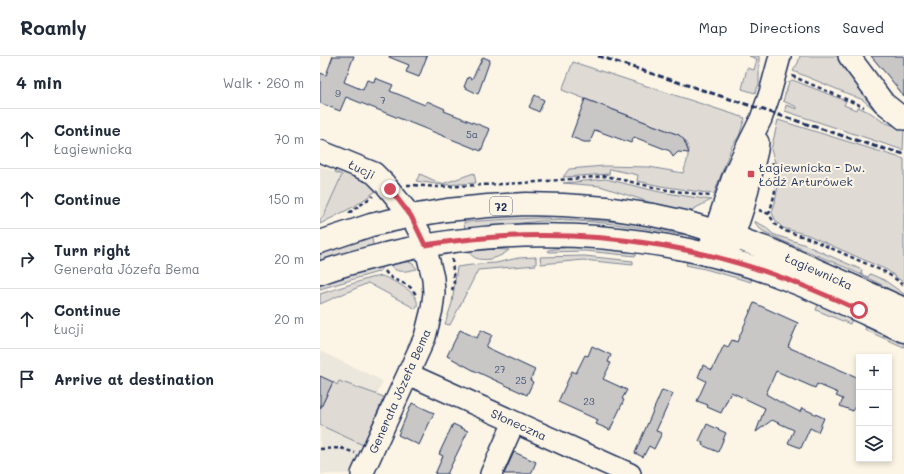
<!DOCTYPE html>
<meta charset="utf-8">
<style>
body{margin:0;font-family:Mali,sans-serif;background:#f2f2f3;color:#1f2937}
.controls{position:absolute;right:12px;bottom:12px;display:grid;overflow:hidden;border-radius:0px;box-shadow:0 2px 6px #0003}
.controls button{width:36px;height:36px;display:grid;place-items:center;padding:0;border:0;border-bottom:1px solid #e0e1e3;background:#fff;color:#1f2937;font:20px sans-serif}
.stop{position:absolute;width:12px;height:12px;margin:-9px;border:3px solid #d1495b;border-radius:50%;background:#fff}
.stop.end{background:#d1495b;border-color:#fff;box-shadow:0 1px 4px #0008}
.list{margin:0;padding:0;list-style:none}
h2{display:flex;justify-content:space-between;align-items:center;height:52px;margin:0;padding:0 16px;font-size:17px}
h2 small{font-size:13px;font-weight:400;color:#747a83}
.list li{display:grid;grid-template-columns:26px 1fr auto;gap:12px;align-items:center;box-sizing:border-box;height:60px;padding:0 16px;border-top:1px solid #e0e1e3}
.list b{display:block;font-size:15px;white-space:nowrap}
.list p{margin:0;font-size:13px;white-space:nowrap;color:#747a83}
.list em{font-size:13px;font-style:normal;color:#747a83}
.icon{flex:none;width:22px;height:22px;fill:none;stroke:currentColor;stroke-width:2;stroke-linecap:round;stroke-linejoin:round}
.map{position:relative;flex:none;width:584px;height:418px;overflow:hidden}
header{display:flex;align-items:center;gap:24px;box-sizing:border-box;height:56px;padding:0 20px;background:#fff;border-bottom:1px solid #e0e1e3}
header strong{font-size:19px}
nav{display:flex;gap:22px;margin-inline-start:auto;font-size:14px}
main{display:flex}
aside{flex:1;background:#fff}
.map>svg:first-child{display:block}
.built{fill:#ece7dc}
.green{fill:#dfdbd4;stroke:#7d8599}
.building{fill:#c8c7c6;stroke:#1b2f5e}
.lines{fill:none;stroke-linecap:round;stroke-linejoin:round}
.minor-casing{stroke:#1b2f5e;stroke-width:24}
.major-casing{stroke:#1b2f5e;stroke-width:25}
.path{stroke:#1b2f5e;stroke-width:2.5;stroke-dasharray:4 3;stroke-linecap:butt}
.minor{stroke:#fcf5e5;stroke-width:21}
.major{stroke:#fcf5e5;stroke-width:22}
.rail{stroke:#1b2f5e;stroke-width:3;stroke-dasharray:6 3;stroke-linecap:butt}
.route{stroke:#d1495b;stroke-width:5}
.poi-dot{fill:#d1495b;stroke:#fcf5e5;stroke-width:1.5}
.labels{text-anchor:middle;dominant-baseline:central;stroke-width:4;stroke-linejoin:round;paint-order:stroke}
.number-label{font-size:10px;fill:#465578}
.shield{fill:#fcf5e5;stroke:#5e6a86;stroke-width:1}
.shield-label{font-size:11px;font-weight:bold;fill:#1b2f5e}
.poi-label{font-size:12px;fill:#1b2f5e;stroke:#fcf5e5;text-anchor:start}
.street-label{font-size:12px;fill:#1b2f5e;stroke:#fcf5e5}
</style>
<header>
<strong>Roamly</strong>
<nav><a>Map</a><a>Directions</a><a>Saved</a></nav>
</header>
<main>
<aside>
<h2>4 min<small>Walk · 260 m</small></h2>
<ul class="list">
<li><svg class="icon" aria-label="ahead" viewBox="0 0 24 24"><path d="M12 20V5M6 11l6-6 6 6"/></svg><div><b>Continue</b><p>Łagiewnicka</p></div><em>70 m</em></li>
<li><svg class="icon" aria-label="ahead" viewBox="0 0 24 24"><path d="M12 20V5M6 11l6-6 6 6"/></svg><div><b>Continue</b></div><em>150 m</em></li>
<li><svg class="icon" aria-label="right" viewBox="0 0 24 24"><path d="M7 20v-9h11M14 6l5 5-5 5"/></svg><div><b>Turn right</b><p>Generała Józefa Bema</p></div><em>20 m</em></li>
<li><svg class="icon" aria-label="ahead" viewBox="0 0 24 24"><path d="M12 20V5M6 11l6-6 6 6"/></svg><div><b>Continue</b><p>Łucji</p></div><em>20 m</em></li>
<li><svg class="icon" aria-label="arrive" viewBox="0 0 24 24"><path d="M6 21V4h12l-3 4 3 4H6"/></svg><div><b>Arrive at destination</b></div></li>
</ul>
</aside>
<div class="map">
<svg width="584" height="418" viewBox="0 0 584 418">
<rect width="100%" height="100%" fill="#fcf5e5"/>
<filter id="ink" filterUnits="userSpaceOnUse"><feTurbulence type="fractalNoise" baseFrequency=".025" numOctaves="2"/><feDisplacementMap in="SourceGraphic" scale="8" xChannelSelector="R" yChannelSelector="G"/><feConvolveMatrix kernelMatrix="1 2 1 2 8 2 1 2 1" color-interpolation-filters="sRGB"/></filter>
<g filter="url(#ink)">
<!-- built -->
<path class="built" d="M0,110L22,119L3,161L0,163Z
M0,295L63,325L57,338L64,341L29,418H0Z"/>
<!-- green -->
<path class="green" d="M429,0H439V28L435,37L422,33L427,12L434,14L437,3Z
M480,0H523L573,65L563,61L543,44L473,15L478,7Z
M253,6L425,62L419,80L412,90L405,108L394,138L341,130L317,125L318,119L290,113L289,118L243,121L249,113L284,110L329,111L363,117C368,104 373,88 359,79L242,34Z
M472,24L475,25L526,45L524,49L536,54L538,51L551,57L563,66L584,73L583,94L465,55L466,49L477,53V51L463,45L469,26Z
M458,64L584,103V227L567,214L551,207L488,179L463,172L456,165L452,157L455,146L459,124L456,109L451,94Z
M16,112L46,121L59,133L35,150L0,168V163L3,161L22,119L15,116Z
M154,117L156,127L122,129L96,125L100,118L122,128Z
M286,123L340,136L391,144L368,156L341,150L280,130L243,127Z
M221,162L324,167L364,174L363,179C317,170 268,163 221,165C195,167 170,172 145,176L144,166L190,163Z
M434,165L444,170L453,178L458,180L483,188L542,214L541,218L548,221L550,218L564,224L584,238V242L562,229L527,212L463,185L443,175L439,172Z
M51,179L54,192L0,208V195Z
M264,189L317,194L316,200L265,195L229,196L228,194Z
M146,192L189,194C181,201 169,205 159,203C153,202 149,197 146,192Z
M264,200L313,205V209L263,204L221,208L220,201Z
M216,201V209L158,214L130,269L125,268L132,247L137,211L159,208L176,207L198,202Z
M368,203L432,221L431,226L385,213L366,209Z
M84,204L93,208L97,213C87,215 74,219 70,207Z
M61,208C62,212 62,213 58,216L0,233V226Z
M62,220C74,225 104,238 96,253L48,227L0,248V238L50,222Z
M499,246L533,261L530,268L496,254Z
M547,268L584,284V291L545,274Z
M19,325L64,341L43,389L0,369V353L13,326L17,329Z"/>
<!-- building -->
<path class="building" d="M13,0H34L24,26L43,34L47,24L54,26L55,22L73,29L70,35L105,49L107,45L125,53L124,55L170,73L161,95L26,41L20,55L0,47V17L6,19Z
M69,0H107L99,21L86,16L89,9L69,1Z
M551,0H584V40L568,20Z
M163,1L170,4L158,38L144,31L148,21L152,23Z
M215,39L224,44L219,56L209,51Z
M265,43L359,79L364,84L369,97L358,96L353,101L350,95L314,81L311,87L275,74L270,86H264L251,81Z
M434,247L478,267L468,291L539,322V342L533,355L520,350L523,343L516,340L518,337L497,328L495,332L456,315L446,338L458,345L480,356L482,352L504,362L498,376L490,372L481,392L468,387L474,374L452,364L436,376L445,352L411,336L401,357L387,351L388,349L377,345L386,325L378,321L383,309L392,314L404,289L408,291L412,284L417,286Z
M140,274L157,282L161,274L172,279L166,291L215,314L210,324L213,326L207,339L153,314L127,300Z
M272,290L291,299L288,306L291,307L283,323L307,334L302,343L304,344L290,374L276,368L278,364L238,346L252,315L256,317L265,299L268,300Z
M0,320L13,326L0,353Z
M342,334L353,338L336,375L342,377L334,393L329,390L323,401L315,397Z
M92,347L114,357L99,389L78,379Z
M133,368L148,375L127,418H115L123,400L119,398Z
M387,368L406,377L398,396L382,389L383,387L379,385Z
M194,396L216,406L211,418H184Z"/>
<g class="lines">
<defs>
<path id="minor" d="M529,0L564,47L584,63
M0,95L54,117L65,128L91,160L103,183L105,189L113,222L114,237L112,253L105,281L42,418
M387,199L412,124L421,103L441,63L450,37L460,0
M406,204L424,149L437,94L438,86
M88,318L310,418
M171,418L194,366"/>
<path id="major" d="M0,186L51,169L91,160L127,154L168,150L206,148L243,149L287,152L333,159L365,166L414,181L451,194L584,253
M0,217C23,208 46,203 70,197C190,169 318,174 436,212C487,229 535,253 584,275"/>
</defs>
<!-- minor casing -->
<use href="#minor" class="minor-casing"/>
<!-- major casing -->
<use href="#major" class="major-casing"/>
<!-- path -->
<path class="path" d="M472,20L544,51
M87,129H93L117,131L204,127L286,120L341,133L390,140
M439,154L449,158L455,168L465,175L488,182L565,216L577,224L584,231
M29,157L53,140
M449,158C454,141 460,123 452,106
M132,203L134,228L132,234
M65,215C71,225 82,225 90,231C93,234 95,237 96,239
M0,393L21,392L35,397"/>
<!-- minor -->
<use href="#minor" class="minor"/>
<!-- major -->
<use href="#major" class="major"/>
<!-- rail -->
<path class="rail" d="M278,0L554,90L584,98"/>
</g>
</g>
<g class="lines" filter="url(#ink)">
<!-- route -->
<path class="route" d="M70,133L91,160L105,189C222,170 341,179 452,218C482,228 510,241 539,254"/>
</g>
<!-- markers -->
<rect class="poi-dot" x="427" y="114" width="8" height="8" rx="2"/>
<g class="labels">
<!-- number labels -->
<g class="number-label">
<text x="18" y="37">9</text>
<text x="63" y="44">7</text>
<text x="152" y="78">5a</text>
<text x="180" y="313">27</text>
<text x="201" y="324">25</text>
<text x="269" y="345">23</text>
</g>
<!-- shield labels -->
<rect class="shield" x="170" y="141" width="22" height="18" rx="3"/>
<g class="shield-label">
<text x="181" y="150">72</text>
</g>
<!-- poi labels -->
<g class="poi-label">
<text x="439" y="111">Łagiewnicka - Dw.<tspan x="439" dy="14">Łódź Arturówek</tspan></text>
</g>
<!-- street labels -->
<g class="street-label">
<text transform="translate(42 113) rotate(26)">Łucji</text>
<text transform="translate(499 215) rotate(24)">Łagiewnicka</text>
<text transform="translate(79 335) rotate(-66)">Generała Józefa Bema</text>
<text transform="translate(199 368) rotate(24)">Słoneczna</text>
</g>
</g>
</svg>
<div class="controls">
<button>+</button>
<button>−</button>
<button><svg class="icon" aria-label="layers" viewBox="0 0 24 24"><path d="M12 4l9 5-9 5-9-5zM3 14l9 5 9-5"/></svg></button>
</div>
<div class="stop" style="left:539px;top:254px"></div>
<div class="stop end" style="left:70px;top:133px"></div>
</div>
</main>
